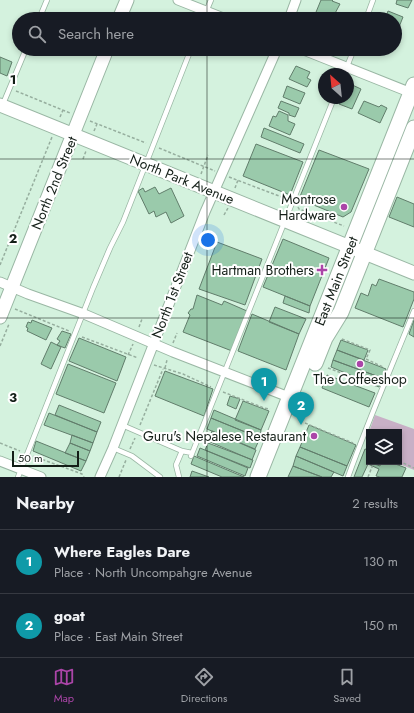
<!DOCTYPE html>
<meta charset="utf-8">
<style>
body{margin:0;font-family:Jost,sans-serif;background:#242831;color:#f1f3f6}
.controls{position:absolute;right:12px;bottom:12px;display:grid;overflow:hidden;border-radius:0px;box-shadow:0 2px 6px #0003}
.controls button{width:36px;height:36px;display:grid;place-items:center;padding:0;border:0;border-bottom:1px solid #363941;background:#171b24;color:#f1f3f6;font:20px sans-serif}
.compass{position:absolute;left:318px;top:68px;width:36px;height:36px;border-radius:50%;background:#171b24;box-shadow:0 2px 6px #0003;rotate:333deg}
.scale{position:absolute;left:12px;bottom:10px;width:67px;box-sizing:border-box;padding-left:4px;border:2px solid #131e17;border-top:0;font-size:11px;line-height:14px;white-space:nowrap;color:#131e17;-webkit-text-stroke:3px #fff;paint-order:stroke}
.you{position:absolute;left:208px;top:240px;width:14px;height:14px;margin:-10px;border:3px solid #fff;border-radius:50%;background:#1a73e8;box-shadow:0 0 0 6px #1a73e833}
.badge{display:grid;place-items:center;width:26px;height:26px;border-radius:50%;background:#ab45a8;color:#fff;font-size:13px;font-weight:700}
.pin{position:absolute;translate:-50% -33px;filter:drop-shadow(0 1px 2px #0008)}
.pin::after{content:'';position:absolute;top:21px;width:14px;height:12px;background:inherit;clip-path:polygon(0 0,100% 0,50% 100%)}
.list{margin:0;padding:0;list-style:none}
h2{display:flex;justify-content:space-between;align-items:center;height:52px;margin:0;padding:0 16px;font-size:17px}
h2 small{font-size:13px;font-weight:400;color:#9ea1a6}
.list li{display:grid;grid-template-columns:26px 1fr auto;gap:12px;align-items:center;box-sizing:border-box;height:64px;padding:0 16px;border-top:1px solid #363941}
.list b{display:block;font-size:15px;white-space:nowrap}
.list p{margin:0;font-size:13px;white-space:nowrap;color:#9ea1a6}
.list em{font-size:13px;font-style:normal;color:#9ea1a6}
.icon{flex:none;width:22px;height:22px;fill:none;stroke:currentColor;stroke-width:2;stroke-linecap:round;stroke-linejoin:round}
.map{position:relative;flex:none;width:414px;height:477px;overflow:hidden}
.search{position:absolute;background:#171b24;box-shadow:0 2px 6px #0003;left:12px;right:12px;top:12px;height:44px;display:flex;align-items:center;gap:10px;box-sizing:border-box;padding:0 14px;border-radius:22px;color:#9ea1a6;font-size:15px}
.sheet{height:180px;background:#171b24}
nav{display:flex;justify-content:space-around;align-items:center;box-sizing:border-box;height:56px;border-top:1px solid #363941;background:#171b24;font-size:11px;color:#9ea1a6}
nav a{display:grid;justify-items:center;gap:2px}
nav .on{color:#ab45a8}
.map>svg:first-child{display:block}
.green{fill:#c8b0c6}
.building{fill:#9acaab;stroke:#617d6b}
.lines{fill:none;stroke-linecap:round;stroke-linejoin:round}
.lane-casing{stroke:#9ab7a4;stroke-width:6}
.street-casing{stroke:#9ab7a4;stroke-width:11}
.secondary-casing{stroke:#9ab7a4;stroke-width:15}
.primary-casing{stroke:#9ab7a4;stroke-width:17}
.path{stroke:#96ae9e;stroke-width:1.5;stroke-dasharray:3 2;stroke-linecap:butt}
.lane{stroke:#fff;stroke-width:4.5}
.street{stroke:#fff;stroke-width:9}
.secondary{stroke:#fff;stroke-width:13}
.primary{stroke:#fff;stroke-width:15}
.grid{fill:none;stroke:#131e17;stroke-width:1;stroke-opacity:0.55}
.poi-dot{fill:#ab45a8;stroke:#fff;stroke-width:1.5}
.labels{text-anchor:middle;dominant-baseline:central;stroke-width:4;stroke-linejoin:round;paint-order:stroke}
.street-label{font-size:14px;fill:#131e17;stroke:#fff}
.poi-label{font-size:14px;fill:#131e17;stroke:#fff;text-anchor:end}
.grid-label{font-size:13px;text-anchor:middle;font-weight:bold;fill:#131e17;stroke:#fff;stroke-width:4;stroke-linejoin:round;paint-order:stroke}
</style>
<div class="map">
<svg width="414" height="477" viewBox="0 0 414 477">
<rect width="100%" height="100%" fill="#d4f2de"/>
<!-- green -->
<path class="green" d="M375,415L414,429V470L395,462H399V432H369Z"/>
<!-- building -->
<path class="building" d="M321,0H333L332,1L340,4L332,19H316L314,17Z
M397,0H412L408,8L396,4Z
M388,11L403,17L395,37V19H385Z
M0,57L12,62L7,76L0,73Z
M296,66L310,72L307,78L311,80L307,87L289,79Z
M348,83L361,89L352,109L339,104L341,98H348Z
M287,86L305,93L300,104L283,97Z
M281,101L299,108L295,117L289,115V113L278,108Z
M364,101L379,107L381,105L387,108L380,123L358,113Z
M279,111L288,115V121L295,124L290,135L269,126L273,116L276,117Z
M264,128L304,144L300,153L261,137Z
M256,144L303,162L290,195L243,176Z
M319,150L369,169L351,212L343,217L299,199Z
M155,187L159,194L171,188L184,216L171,223L166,212L156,217L154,211L149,214L138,191L143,188L145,192Z
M397,197L414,204V227L389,217Z
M283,239L329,258L310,306L263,287Z
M217,242L262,259L245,305L199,289Z
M379,279L414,292V299L403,327L355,308L361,293L368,296L372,284L376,286Z
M197,295L222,305L224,301L247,311L232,351L183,332L190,315L188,313L191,309H193Z
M285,296L310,306L309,313L283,303Z
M275,307L306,319L299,334L269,322Z
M252,314L299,334L286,370L238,351Z
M32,320L52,328L46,340L27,331L28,328L26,327L28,322L31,323Z
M414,320V337L409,334Z
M62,331L71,334L65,348L57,345L60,341L57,339Z
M79,338L126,357L117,381L69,361Z
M341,340L368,350L364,360L337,350Z
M51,342L61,347L51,369L41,364Z
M337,350L386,369L382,378L333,360Z
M333,360L382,378L379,387L331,367Z
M68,364L116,383L104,413L56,394Z
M165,371L213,389L204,416L155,396Z
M327,375L375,393L369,407L322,388Z
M230,396L240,399L236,409L227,405Z
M243,401L269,411L261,430L235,420Z
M59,405L101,422L97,432L55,415Z
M214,410L261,430L260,438L211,418Z
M49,413L97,432L93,443L44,425Z
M211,418L260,438L255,449L207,429Z
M309,425L356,445L347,466L300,447Z
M212,431L256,450L252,460L208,441Z
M72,435L93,443L90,451L70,443Z
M36,441L86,461L81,471L33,451Z
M70,443L90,451L86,461L65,453Z
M208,443L253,460L250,468L205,450Z
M300,447L347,466L343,476L296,456Z
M200,448L248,468L245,476L197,456Z
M365,449L369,450V462L380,466L381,462H390L406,468L402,477H380L376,476L379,469L368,464L362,477H354Z
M194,456L244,477H222L191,464Z
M296,456L334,472L331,477H322L293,466Z
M293,466L306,471L322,477H288Z
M192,471L209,477H190Z"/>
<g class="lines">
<defs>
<path id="lane" d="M39,19L47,0
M203,19L211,0
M366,19L373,0
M344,74L354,49
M3,104L26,49
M122,425L182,451L192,453
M113,448L132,456L160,477
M191,456L334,98
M18,477L93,288L110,248L123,222L191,49
M179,477L176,465L182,451
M348,477C368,421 392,366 414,311"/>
<path id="street" d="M178,0L226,19
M289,19L296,0
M301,49L414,94
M0,282L28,294L84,314L173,352L299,401
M0,461L41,477
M100,477L113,448L205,212L277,49"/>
<path id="secondary" d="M119,19L127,0
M0,105L414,273
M0,317L107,49"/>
<g id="primary">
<path d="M315,363L325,338L341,312L414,128"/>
<path id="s1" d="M258,477L414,85"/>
</g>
</defs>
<!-- lane casing -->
<use href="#lane" class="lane-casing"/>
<!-- street casing -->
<use href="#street" class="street-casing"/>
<!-- secondary casing -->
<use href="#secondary" class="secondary-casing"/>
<!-- primary casing -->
<use href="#primary" class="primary-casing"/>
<!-- path -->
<path class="path" d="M16,91L70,113
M60,117L63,110
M90,121L146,143
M94,131L97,124
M159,148L215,171
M83,159L86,151
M201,174L208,155
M229,177L287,199
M235,188L238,180
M298,207L299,209L344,226
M224,215L228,208
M0,265L52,137
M15,309L69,331
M139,327L142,319
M82,337L138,358
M342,339L370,350L366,359L383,367
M173,343L177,333
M0,346L9,324
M128,355L133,344
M154,365L183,374L211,387
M165,368L167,360
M328,368L376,386
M223,392L264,408L270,409
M305,423L353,443
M140,425L163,369
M0,443L20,451
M130,449L135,438
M33,456L82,474L84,477
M399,461L414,468
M119,477L126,460
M368,477L374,462"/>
<!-- lane -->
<use href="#lane" class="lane"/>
<!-- street -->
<use href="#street" class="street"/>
<!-- secondary -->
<use href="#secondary" class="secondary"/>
<!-- primary -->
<use href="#primary" class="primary"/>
</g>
<!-- grid -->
<path class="grid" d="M207,0V19M207,49V477M0,159H414M0,318H414"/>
<!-- markers -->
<g class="poi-dot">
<circle cx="344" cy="207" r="4"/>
<path d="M320 264h4v4h4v4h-4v4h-4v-4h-4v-4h4z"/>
<circle cx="360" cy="364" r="4"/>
<circle cx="314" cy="436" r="4"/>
</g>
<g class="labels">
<!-- street labels -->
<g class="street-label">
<text transform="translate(182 179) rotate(22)">North Park Avenue</text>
<text transform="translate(54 183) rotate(-68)">North 2nd Street</text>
<text stroke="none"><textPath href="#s1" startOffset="211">East Main Street</textPath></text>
<text transform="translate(172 295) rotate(-69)">North 1st Street</text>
</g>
<!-- poi labels -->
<g class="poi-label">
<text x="336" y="199">Montrose<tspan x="336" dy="16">Hardware</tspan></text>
<text x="314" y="270">Hartman Brothers</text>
<text x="360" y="379" text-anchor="middle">The Coffeeshop</text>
<text x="306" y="436">Guru's Nepalese Restaurant</text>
</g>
</g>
<g class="grid-label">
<text x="13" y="84">1</text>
<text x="13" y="243">2</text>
<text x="13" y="402">3</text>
</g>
</svg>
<div class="controls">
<button><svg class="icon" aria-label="layers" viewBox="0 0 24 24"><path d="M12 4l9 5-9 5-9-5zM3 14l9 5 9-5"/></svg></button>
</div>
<svg class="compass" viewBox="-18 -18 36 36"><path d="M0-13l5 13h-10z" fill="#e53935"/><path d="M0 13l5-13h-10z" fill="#9ea1a6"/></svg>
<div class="scale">50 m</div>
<div class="you"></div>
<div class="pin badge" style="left:264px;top:401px;background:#0f9aa8">1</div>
<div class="pin badge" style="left:301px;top:425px;background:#0f9aa8">2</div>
<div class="search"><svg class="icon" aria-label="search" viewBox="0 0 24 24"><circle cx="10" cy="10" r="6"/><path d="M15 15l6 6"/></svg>Search here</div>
</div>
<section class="sheet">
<h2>Nearby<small>2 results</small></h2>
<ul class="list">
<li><span class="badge" style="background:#0f9aa8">1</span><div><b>Where Eagles Dare</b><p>Place · North Uncompahgre Avenue</p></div><em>130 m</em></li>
<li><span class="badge" style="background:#0f9aa8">2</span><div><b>goat</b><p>Place · East Main Street</p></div><em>150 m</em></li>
</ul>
</section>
<nav>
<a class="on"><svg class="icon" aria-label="map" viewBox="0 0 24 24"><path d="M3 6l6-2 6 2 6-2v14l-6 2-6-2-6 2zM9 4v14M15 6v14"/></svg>Map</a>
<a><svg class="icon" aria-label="directions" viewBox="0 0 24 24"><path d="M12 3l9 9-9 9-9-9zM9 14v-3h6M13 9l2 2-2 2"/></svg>Directions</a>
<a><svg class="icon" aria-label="saved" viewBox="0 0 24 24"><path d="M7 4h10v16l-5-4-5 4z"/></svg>Saved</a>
</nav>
